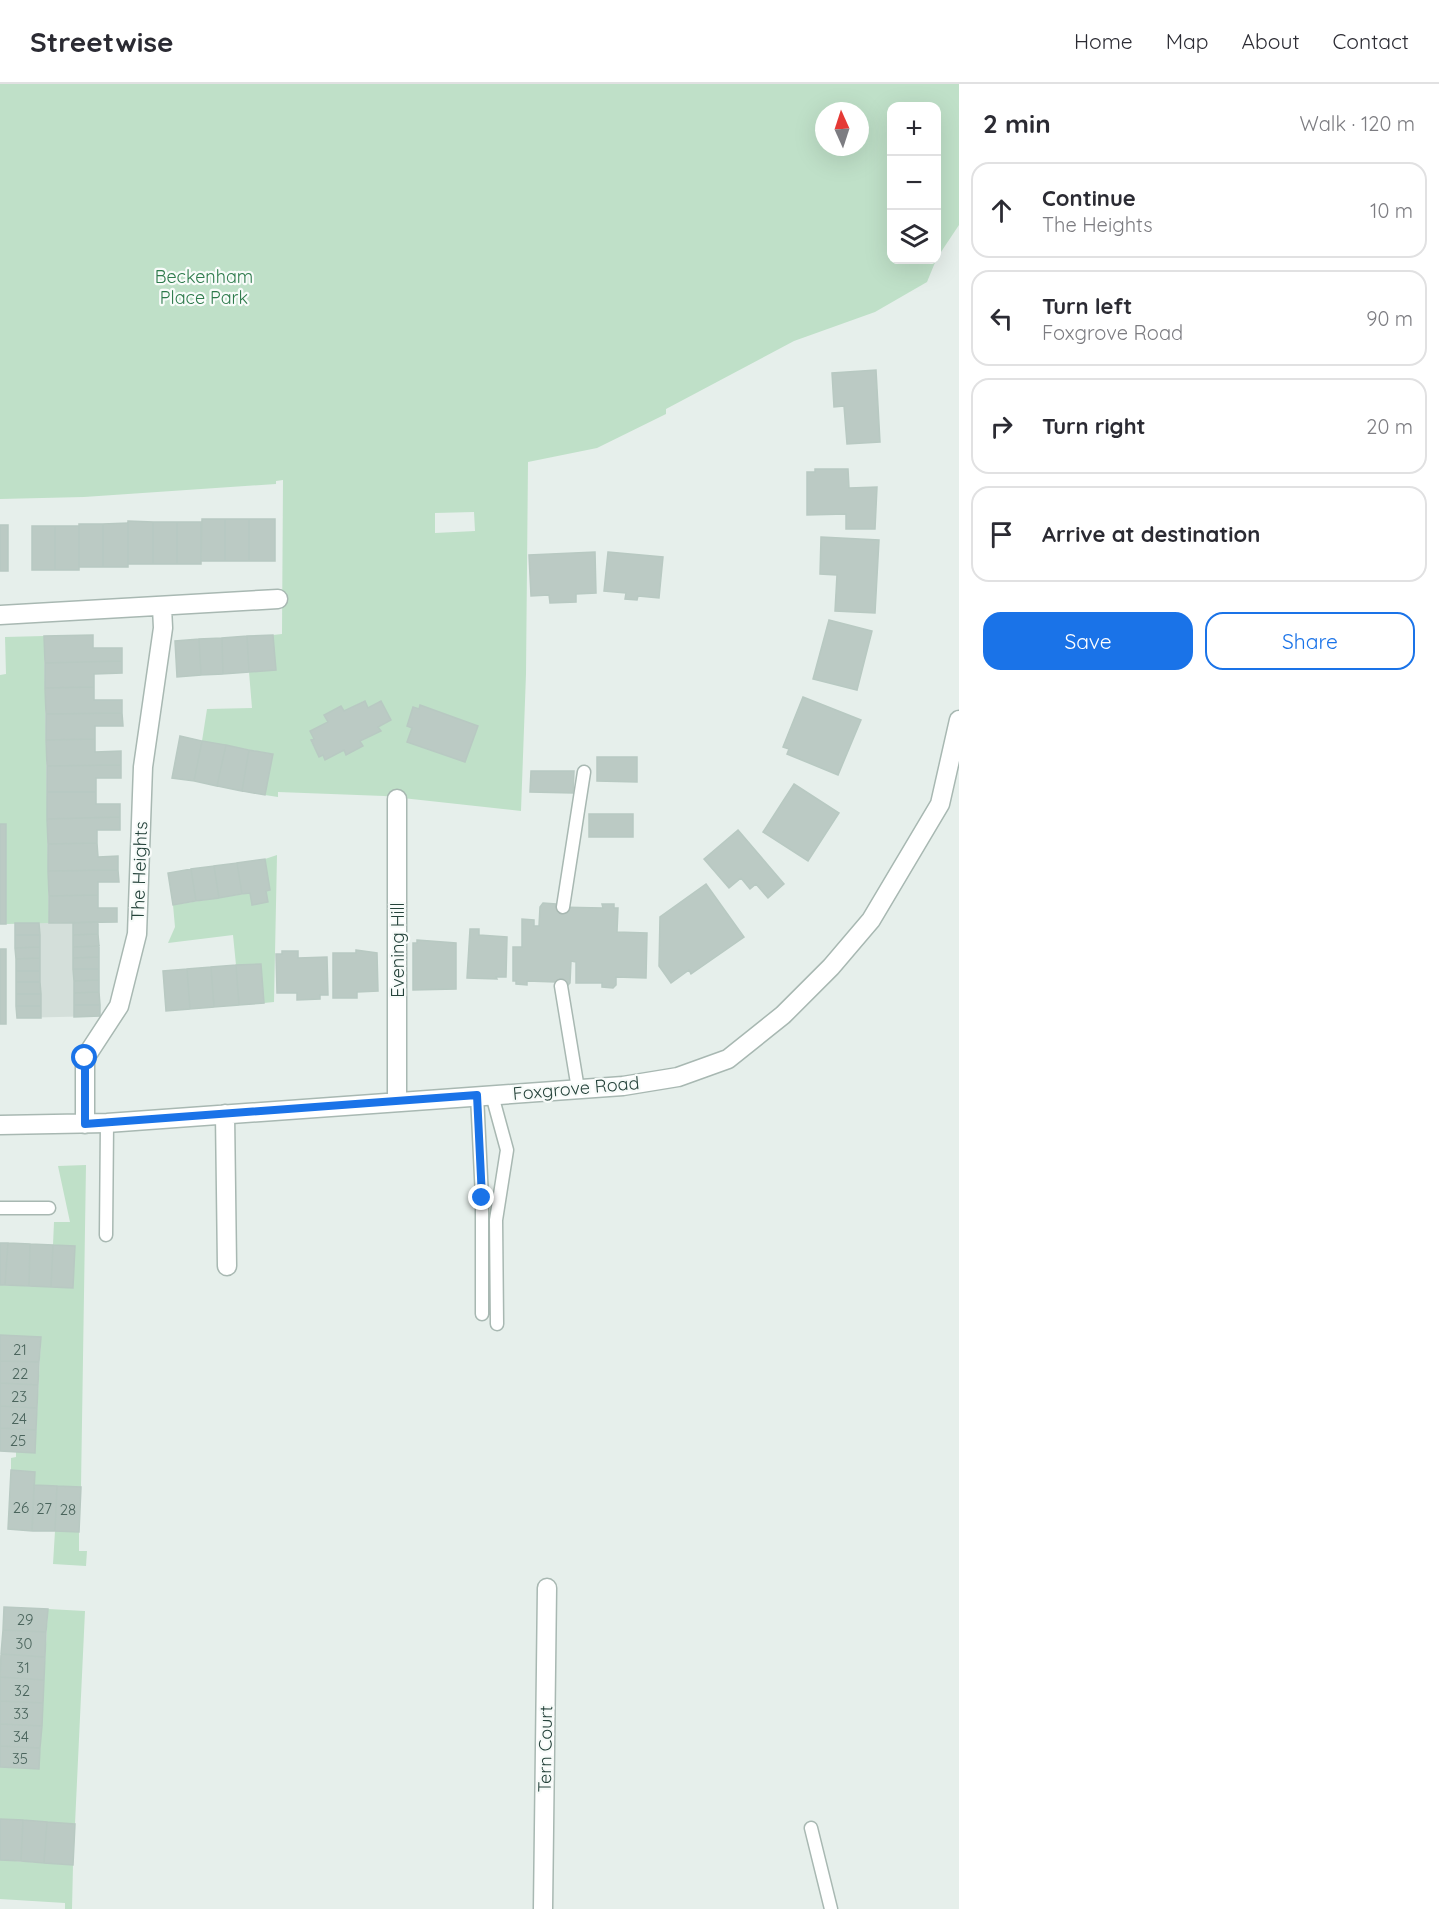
<!DOCTYPE html>
<meta charset="utf-8">
<style>
body{margin:0;font-family:Quicksand,sans-serif;background:#f7f7f7;color:#2b2b33}
.controls{position:absolute;right:18px;top:18px;display:grid;overflow:hidden;border-radius:12px;box-shadow:0 6px 24px #0002}
.controls button{width:54px;height:54px;display:grid;place-items:center;padding:0;border:0;border-bottom:2px solid #e1e1e2;background:#fff;color:#2b2b33;font:30px sans-serif}
.compass{position:absolute;left:815px;top:18px;width:54px;height:54px;border-radius:50%;background:#fff;box-shadow:0 6px 24px #0002;rotate:357deg}
.stop{position:absolute;width:18px;height:18px;margin:-14px;border:4px solid #1a73e8;border-radius:50%;background:#fff}
.stop.end{background:#1a73e8;border-color:#fff;box-shadow:0 2px 6px #0008}
.list{margin:0;padding:0;list-style:none}
h2{display:flex;justify-content:space-between;align-items:center;height:78px;margin:0;padding:0 24px;font-size:26px}
h2 small{font-size:20px;font-weight:400;color:#7c7c81}
.list li{display:grid;grid-template-columns:39px 1fr auto;gap:18px;align-items:center;box-sizing:border-box;height:96px;margin:0 12px 12px;padding:0 12px;border:2px solid #e1e1e2;border-radius:18px}
.list b{display:block;font-size:22px;white-space:nowrap}
.list p{margin:0;font-size:20px;white-space:nowrap;color:#7c7c81}
.list em{font-size:20px;font-style:normal;color:#7c7c81}
.actions{display:flex;gap:12px;padding:18px 24px}
.actions a{flex:1;padding:14px 0;border:2px solid #1a73e8;border-radius:18px;text-align:center;font-size:21px;color:#1a73e8}
.actions .main{background:#1a73e8;color:#fff}
.icon{flex:none;width:33px;height:33px;fill:none;stroke:currentColor;stroke-width:2;stroke-linecap:round;stroke-linejoin:round}
.map{position:relative;flex:none;width:959px;height:1825px;overflow:hidden}
header{display:flex;align-items:center;gap:36px;box-sizing:border-box;height:84px;padding:0 30px;background:#fff;border-bottom:2px solid #e1e1e2}
header strong{font-size:28px}
nav{display:flex;gap:33px;margin-inline-start:auto;font-size:21px}
main{display:flex}
aside{flex:1;background:#fff}
.map>svg:first-child{display:block}
.built{fill:#d4dfda}
.green{fill:#bfe0c8;fill-rule:evenodd}
.building{fill:#bbcac4;stroke:#b8c9c2;stroke-width:1.5}
.lines{fill:none;stroke-linecap:round;stroke-linejoin:round}
.lane-casing{stroke:#a8b8b2;stroke-width:15}
.street-casing{stroke:#a8b8b2;stroke-width:21}
.lane{stroke:#fff;stroke-width:12}
.street{stroke:#fff;stroke-width:18}
.route{stroke:#1a73e8;stroke-width:8}
.labels{text-anchor:middle;dominant-baseline:central;stroke-width:4.5;stroke-linejoin:round;paint-order:stroke}
.number-label{font-size:15px;fill:#4a645c}
.park-label{font-size:18px;fill:#2d7a4b;stroke:#f7fbf9}
.street-label{font-size:18px;fill:#24423a;stroke:#f7fbf9}
</style>
<header>
<strong>Streetwise</strong>
<nav><a>Home</a><a>Map</a><a>About</a><a>Contact</a></nav>
</header>
<main>
<div class="map">
<svg width="959" height="1825" viewBox="0 0 959 1825">
<rect width="100%" height="100%" fill="#e6efeb"/>
<!-- built -->
<path class="built" d="M98,838L100,932L17,934L15,839Z"/>
<!-- green -->
<path class="green" d="M0,0H959V141L937,174L936,22H892V176H936L927,198L875,228L794,257L666,325V330L597,364L528,378L526,590L521,727L384,712L278,708V713L265,711L273,670L202,657L207,625L252,624L249,588L276,586L273,551L282,550L283,396L276,397V400L84,413L0,415ZM824,27H860V63H824ZM474,428L475,447L435,449V429ZM364,617L368,624L381,617L391,636L378,643L380,647L361,657L363,662L347,670L344,666L325,675L323,671L319,673L311,657L314,655L310,647L328,638L324,631L341,622L344,627ZM420,621L478,642L465,678L408,658L412,644L407,642L413,624L419,625Z
M44,552L49,839L6,840V740H0V591L6,590L5,553Z
M277,771L274,918L264,919L261,880L236,881L233,851L168,859L175,843L173,821L250,809L252,821L267,818L266,807L270,806L265,775Z
M86,1081L81,1403L34,1401V1388L11,1386V1374L16,1373V1368H35L41,1254L0,1251V1201L73,1204L75,1163L53,1161L54,1138H70L58,1082Z
M55,1447L79,1448V1467H87L86,1482L53,1480Z
M48,1525L85,1527L75,1740L0,1735V1683L39,1685Z
M0,1776L73,1781L72,1825H65V1819L0,1815Z"/>
<!-- building -->
<path class="building" d="M876,286L880,358L847,360L844,322L834,323L832,289Z
M815,385H848L849,404L877,403L875,445H846V430L807,431V388H815Z
M202,435H225V477H201Z
M225,435H249V477H225Z
M249,435H275V477H249Z
M128,437L153,438V480H128Z
M153,438H177V480H153Z
M177,438H201V480H177Z
M128,439V483H103V440Z
M79,440H103V483H79Z
M0,441H8V487H0Z
M32,442H55V486H32Z
M55,442H79V486H55Z
M821,453L879,456L875,529L835,527L837,491L820,490Z
M595,468L596,509L576,510V518L550,519L549,511L531,512L529,471Z
M608,468L663,473L659,514L638,512L637,516L625,515L626,509L604,507Z
M829,536L872,547L857,606L813,595Z
M93,551V564H122V577L45,579L44,552Z
M273,551L276,586L249,588L247,552Z
M247,552L249,588L223,590L222,554Z
M222,554L223,590L201,591L199,555Z
M199,555L201,591L177,593L175,557Z
M122,577V589L94,590V603L45,604V579Z
M94,603V616H122V629L46,630L45,604Z
M803,613L861,636L838,691L787,670L789,665L783,663Z
M365,617L368,624L381,617L391,636L378,643L381,647L360,657L363,662L346,671L344,666L325,676L323,671L319,673L311,656L314,655L310,647L328,638L324,631L341,622L344,627Z
M420,621L478,642L465,678L407,658L412,644L407,642L413,623L419,625Z
M122,629L123,642H95V655L46,656V630Z
M180,652L202,657L194,697L172,694Z
M95,655V668L121,667V681L47,682L46,656Z
M202,657L226,661L217,702L194,697Z
M226,661L249,666L242,707L217,702Z
M249,666L273,670L265,711L242,707Z
M597,673H637V698L597,697Z
M121,681V694H96V708H47V682Z
M531,687H574L573,709L530,708Z
M794,700L839,729L808,777L763,748Z
M47,708H96V720H120V733L47,735Z
M589,730H633V753H589Z
M120,733V746H97V759L48,760L47,735Z
M0,740H6V840H0Z
M738,746L784,800L768,814L756,800L750,805L741,794L729,804L704,775Z
M97,759L98,773L118,772V786L48,787V760Z
M265,775L270,806L266,807L268,818L252,821L250,809L242,810L237,779Z
M237,779L242,810L219,814L214,782Z
M214,782L219,814L196,817L191,785Z
M191,785L196,817L173,821L168,789Z
M118,786L119,798H98V811L49,812L48,787Z
M706,800L744,853L691,890L689,886L671,899L659,882L660,833Z
M98,811V824H117V838L49,839V812Z
M543,819L556,820V823L603,824L602,820H614V824H618L617,848L647,849L646,894L616,893V901L613,904L602,903V899H576V878L571,877L570,899L567,902H556V898L527,897V901L516,900V897H513V863H522V835L534,836V842H539L540,823Z
M98,838V850L73,851V839Z
M15,839H39L40,851H15Z
M470,845H479V851L507,853L506,893H496L497,895L467,894Z
M98,850L99,862L73,863V851Z
M15,851H40V863L15,864Z
M417,856L456,859V905L413,906V859H417Z
M99,862V873L73,874V863Z
M40,863V874L16,875L15,864Z
M0,865H6V940H0Z
M356,866L377,869L378,907L357,908V914H333V869H356Z
M282,867H298V874L327,873L328,911H320V915L297,916V909H277L276,870H282Z
M99,873V885H73V874Z
M40,874V887H16V875Z
M261,880L264,919L239,921L236,881Z
M236,881L239,921L214,923L211,883Z
M211,883L214,923L190,925L187,885Z
M73,885H99V896L74,897Z
M187,885L190,925L166,927L163,887Z
M16,887H40V898H16Z
M99,896V908L74,909V897Z
M16,898H40L41,910H16Z
M99,908L100,921H74V909Z
M16,910H41V922H16Z
M74,921H100V932L74,933Z
M16,922H41V934H17Z
M0,1159H8L5,1201H0Z
M8,1159L30,1160L29,1202L5,1201Z
M30,1160L53,1161L51,1203L29,1202Z
M53,1161L75,1162L73,1204L51,1203Z
M0,1251L41,1253L39,1278L0,1277Z
M0,1277L39,1278L38,1301L0,1299Z
M0,1299L38,1301L37,1324L0,1322Z
M0,1322L37,1324L36,1346L0,1344Z
M0,1344L36,1346L35,1369L0,1367Z
M11,1386L35,1388L32,1447L8,1445Z
M34,1401L57,1402L55,1447H32Z
M57,1402L81,1403L79,1448L55,1447Z
M4,1523L48,1525L46,1548L3,1546Z
M3,1546L46,1548L45,1573L1,1570Z
M1,1570L45,1573L44,1596L0,1593Z
M0,1593L44,1596L43,1619L0,1617Z
M0,1617L43,1619L42,1642L0,1640Z
M0,1640L42,1642L40,1664L0,1662Z
M0,1662L40,1664L39,1685L0,1683Z
M0,1735L23,1736L21,1777L0,1776Z
M23,1736L47,1738L44,1779L21,1777Z
M47,1738L75,1740L73,1781L44,1779Z"/>
<g class="lines">
<defs>
<path id="lane" d="M563,823L584,688
M561,902L578,1005
M477,1011L482,1114V1230
M492,1011L507,1066L496,1136L497,1240
M0,1124H49
M106,1151L107,1039
M811,1744L831,1825"/>
<path id="street" d="M0,531L278,515
M397,1018V715
M225,1030L227,1182
M85,1040V974L119,922L137,850L143,683L163,544L162,523
M0,1041L107,1039L623,1002L678,993L728,975L783,931L831,883L871,836L940,720L959,636
M543,1825L547,1504"/>
</defs>
<!-- lane casing -->
<use href="#lane" class="lane-casing"/>
<!-- street casing -->
<use href="#street" class="street-casing"/>
<!-- lane -->
<use href="#lane" class="lane"/>
<!-- street -->
<use href="#street" class="street"/>
</g>
<g class="lines">
<!-- route -->
<path class="route" d="M85,974V1040L477,1011L482,1114"/>
</g>
<g class="labels">
<!-- number labels -->
<g class="number-label">
<text x="20" y="1265">21</text>
<text x="20" y="1289">22</text>
<text x="19" y="1312">23</text>
<text x="19" y="1334">24</text>
<text x="18" y="1356">25</text>
<text x="21" y="1423">26</text>
<text x="44" y="1424">27</text>
<text x="68" y="1425">28</text>
<text x="25" y="1535">29</text>
<text x="24" y="1559">30</text>
<text x="23" y="1583">31</text>
<text x="22" y="1606">32</text>
<text x="21" y="1629">33</text>
<text x="21" y="1652">34</text>
<text x="20" y="1674">35</text>
</g>
<!-- park labels -->
<g class="park-label">
<text x="204" y="192">Beckenham<tspan x="204" dy="21">Place Park</tspan></text>
</g>
<!-- street labels -->
<g class="street-label">
<text transform="translate(139 787) rotate(-88)">The Heights</text>
<text transform="translate(397 866) rotate(-90)">Evening Hill</text>
<text transform="translate(576 1004) rotate(-5)">Foxgrove Road</text>
<text transform="translate(545 1665) rotate(-89)">Tern Court</text>
</g>
</g>
</svg>
<div class="controls">
<button>+</button>
<button>−</button>
<button><svg class="icon" aria-label="layers" viewBox="0 0 24 24"><path d="M12 4l9 5-9 5-9-5zM3 14l9 5 9-5"/></svg></button>
</div>
<svg class="compass" viewBox="-18 -18 36 36"><path d="M0-13l5 13h-10z" fill="#e53935"/><path d="M0 13l5-13h-10z" fill="#7c7c81"/></svg>
<div class="stop" style="left:85px;top:974px"></div>
<div class="stop end" style="left:482px;top:1114px"></div>
</div>
<aside>
<h2>2 min<small>Walk · 120 m</small></h2>
<ul class="list">
<li><svg class="icon" aria-label="ahead" viewBox="0 0 24 24"><path d="M12 20V5M6 11l6-6 6 6"/></svg><div><b>Continue</b><p>The Heights</p></div><em>10 m</em></li>
<li><svg class="icon" aria-label="left" viewBox="0 0 24 24"><path d="M17 20v-9H6M10 6l-5 5 5 5"/></svg><div><b>Turn left</b><p>Foxgrove Road</p></div><em>90 m</em></li>
<li><svg class="icon" aria-label="right" viewBox="0 0 24 24"><path d="M7 20v-9h11M14 6l5 5-5 5"/></svg><div><b>Turn right</b></div><em>20 m</em></li>
<li><svg class="icon" aria-label="arrive" viewBox="0 0 24 24"><path d="M6 21V4h12l-3 4 3 4H6"/></svg><div><b>Arrive at destination</b></div></li>
</ul>
<div class="actions"><a class="main">Save</a><a>Share</a></div>
</aside>
</main>
